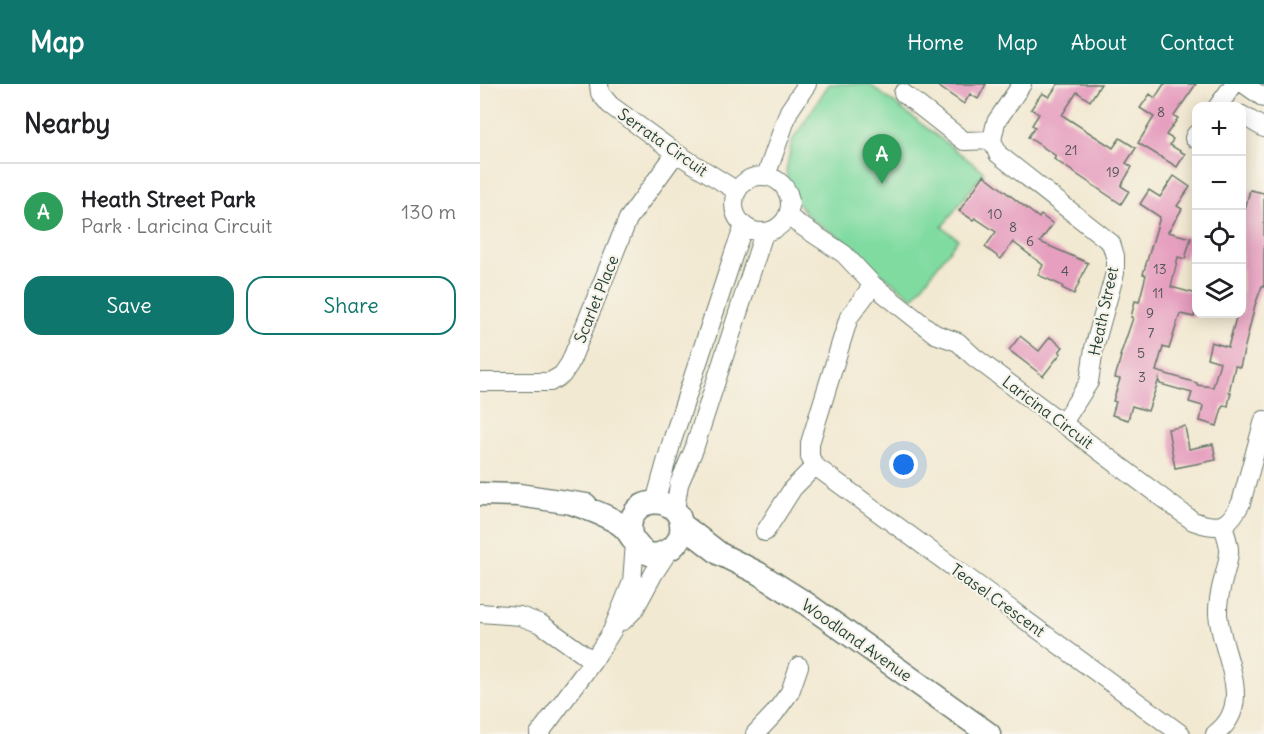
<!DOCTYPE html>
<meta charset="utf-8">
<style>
body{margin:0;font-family:Delius,sans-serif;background:#f2f2f2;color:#202124}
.controls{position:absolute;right:18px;top:18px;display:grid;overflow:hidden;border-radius:12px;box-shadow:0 3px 15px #0003}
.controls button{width:54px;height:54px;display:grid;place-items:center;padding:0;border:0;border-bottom:2px solid #e0e0e0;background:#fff;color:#202124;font:30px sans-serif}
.you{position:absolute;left:424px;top:381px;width:21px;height:21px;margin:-15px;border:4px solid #fff;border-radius:50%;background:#1a73e8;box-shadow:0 0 0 9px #1a73e833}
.badge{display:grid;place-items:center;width:39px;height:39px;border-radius:50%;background:#0f766e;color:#fff;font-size:20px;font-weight:700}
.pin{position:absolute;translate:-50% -50px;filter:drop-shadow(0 2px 3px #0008)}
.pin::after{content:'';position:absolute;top:32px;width:21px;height:18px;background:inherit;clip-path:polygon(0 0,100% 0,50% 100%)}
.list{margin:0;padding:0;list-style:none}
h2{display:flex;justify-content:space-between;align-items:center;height:78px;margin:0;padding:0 24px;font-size:26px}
h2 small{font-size:20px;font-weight:400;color:#757577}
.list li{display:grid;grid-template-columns:39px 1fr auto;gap:18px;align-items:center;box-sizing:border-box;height:96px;padding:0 24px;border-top:2px solid #e0e0e0}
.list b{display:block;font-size:22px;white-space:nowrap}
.list p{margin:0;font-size:20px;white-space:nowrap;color:#757577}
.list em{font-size:20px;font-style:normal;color:#757577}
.actions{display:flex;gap:12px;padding:18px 24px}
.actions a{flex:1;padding:14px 0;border:2px solid #0f766e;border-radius:18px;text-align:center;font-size:21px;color:#0f766e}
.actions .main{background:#0f766e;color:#fff}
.icon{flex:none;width:33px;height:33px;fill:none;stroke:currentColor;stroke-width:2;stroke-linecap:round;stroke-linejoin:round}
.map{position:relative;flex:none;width:784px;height:650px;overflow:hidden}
header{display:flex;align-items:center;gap:36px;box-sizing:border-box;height:84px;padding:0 30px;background:#0f766e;color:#fff}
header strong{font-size:28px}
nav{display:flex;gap:33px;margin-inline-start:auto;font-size:21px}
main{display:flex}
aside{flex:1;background:#fff}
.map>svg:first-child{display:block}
.green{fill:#80dba1;stroke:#508c6a;stroke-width:1.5}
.building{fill:#e69fbf}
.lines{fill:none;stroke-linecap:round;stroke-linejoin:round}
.minor-casing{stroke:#69796b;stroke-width:20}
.tertiary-casing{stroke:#69796b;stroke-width:25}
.minor{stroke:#fff;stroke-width:18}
.tertiary{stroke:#fff;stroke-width:22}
.labels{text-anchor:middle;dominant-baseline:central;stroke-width:4.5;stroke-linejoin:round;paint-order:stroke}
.number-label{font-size:14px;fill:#515657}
.street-label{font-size:16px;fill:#1f3d34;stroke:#f7f3e8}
</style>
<header>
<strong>Map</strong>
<nav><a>Home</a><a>Map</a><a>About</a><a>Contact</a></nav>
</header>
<main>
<aside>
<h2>Nearby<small></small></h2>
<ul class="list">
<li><span class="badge" style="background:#2e9e5b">A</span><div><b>Heath Street Park</b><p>Park · Laricina Circuit</p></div><em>130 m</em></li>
</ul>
<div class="actions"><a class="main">Save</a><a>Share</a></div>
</aside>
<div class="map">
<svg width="784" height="650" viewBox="0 0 784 650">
<rect width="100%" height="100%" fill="#f7f3e8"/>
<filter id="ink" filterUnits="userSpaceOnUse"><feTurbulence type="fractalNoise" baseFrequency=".0167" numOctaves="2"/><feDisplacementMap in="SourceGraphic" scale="12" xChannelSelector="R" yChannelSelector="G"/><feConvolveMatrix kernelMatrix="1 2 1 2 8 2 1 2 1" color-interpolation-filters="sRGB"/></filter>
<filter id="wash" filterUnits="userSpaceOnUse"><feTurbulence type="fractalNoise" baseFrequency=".008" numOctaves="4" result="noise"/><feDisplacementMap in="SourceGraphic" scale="24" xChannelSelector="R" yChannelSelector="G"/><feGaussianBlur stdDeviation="1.35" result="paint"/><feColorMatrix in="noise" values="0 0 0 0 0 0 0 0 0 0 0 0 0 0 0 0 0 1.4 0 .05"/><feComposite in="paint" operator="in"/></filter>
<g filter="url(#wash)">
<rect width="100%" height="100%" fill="#f2e9d2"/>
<!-- green -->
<path class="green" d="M349,0H389L504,88L462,143L478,155L433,214L396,185L366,157L332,136L311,112L306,87L312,57Z"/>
<g id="blocks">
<!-- building -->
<path class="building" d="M455,0H506L498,15L490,10L484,20Z
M578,0H621L610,17L597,8L582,31L633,64L640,54L656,64L646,79L652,83L641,102L649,107L641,120L574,75L576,72L548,53L555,43L552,41L559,30L551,25L562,9L569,13Z
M684,0H716L694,32L698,34L686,51L693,55L690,61L705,70L697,83L658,59L674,33L660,24L670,10L675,14Z
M504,91L559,134L561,131L573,140L560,158L608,179L594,210L582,204L583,202L558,191L563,181L533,158L521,175L505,163L516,148L495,134L493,136L479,127Z
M694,92L710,103L697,122L702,125L688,148L711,154L705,175L698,173L691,203L717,210V219L714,233L700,230L689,265L683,263L676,287L717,299V301L733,303L740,278L727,274L731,258L748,263L757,230H762V129H764L770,106L784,109V203L782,202L775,221L760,283L755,282L749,308H751L748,322L743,321L737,342L720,337L723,322L709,318L712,309L680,300L679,295L668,327L652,322L648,336L632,331L636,318L633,317L640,295L635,294L641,272H640L653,234L651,233L655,217L659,218L666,191L663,190L680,133L660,120L669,106L680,113Z
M540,252L559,267L570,253L583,263L579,268L581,269L563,292L529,266Z
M705,342L709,365L733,360L736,376L695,384L688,345Z"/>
</g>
</g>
<g filter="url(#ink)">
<use href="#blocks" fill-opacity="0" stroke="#69796b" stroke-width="1.5"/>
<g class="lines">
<defs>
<path id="minor" d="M119,0L120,9L130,21L196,69L257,107
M542,0L516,38L512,56L518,70L631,159L635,172V189L614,264L609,298L583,339
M764,0L784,14
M423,9L484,57L512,56
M738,22L754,0
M762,31L784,44
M714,54L716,50
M254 120a28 28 0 1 1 56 0a28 28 0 1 1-56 0Z
M286,92L309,27L327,0
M308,133L364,170L393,201L455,250L478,258L494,273L713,437C739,446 748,444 761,419L784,336
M393,201L369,233L330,359V373L335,382L701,650
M0,298H70L82,291L90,279L148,135L196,69
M175,418L192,357L255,166L264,142
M195,426L199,400L214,365L284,149
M285,448L313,404L335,382
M0,529L40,532L61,540L113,577
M143,537L154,526L174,489L189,466
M59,650L113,577L132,547L152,498L155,459
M275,650L294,630L310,608L319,582
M735,650C777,619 740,569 738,529C737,508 747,489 749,469C750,460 745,450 743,441"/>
<path id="tertiary" d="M0,410L39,411L106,421
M91,419C108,425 127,431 141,441C156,452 160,482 188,466C195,463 200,455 201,448C206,407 139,408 152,455
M201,440L240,470L278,489L324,518L509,650"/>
</defs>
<!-- minor casing -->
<use href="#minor" class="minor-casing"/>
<!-- tertiary casing -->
<use href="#tertiary" class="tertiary-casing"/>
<!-- minor -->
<use href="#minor" class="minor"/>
<!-- tertiary -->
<use href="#tertiary" class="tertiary"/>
</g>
</g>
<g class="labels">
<!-- number labels -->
<g class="number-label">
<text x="681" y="28">8</text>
<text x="591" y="66">21</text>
<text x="633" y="88">19</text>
<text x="515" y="130">10</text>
<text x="533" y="143">8</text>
<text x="550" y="157">6</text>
<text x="680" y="185">13</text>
<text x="585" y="187">4</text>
<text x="678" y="209">11</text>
<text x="670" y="229">9</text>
<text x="671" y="249">7</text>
<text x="661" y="269">5</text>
<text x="662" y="293">3</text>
</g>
<!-- street labels -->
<g class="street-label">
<text transform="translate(183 58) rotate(35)">Serrata Circuit</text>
<text transform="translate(116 215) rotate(-68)">Scarlet Place</text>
<text transform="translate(623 227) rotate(-78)">Heath Street</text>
<text transform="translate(568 328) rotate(37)">Laricina Circuit</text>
<text transform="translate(518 516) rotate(36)">Teasel Crescent</text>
<text transform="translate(377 556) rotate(35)">Woodland Avenue</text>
</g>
</g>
</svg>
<div class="controls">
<button>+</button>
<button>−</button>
<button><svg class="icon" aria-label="locate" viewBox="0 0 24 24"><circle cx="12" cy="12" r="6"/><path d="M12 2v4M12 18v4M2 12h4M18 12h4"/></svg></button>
<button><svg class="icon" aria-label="layers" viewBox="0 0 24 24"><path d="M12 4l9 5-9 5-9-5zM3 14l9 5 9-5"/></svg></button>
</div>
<div class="you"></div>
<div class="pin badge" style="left:402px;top:100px;background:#2e9e5b">A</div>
</div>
</main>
